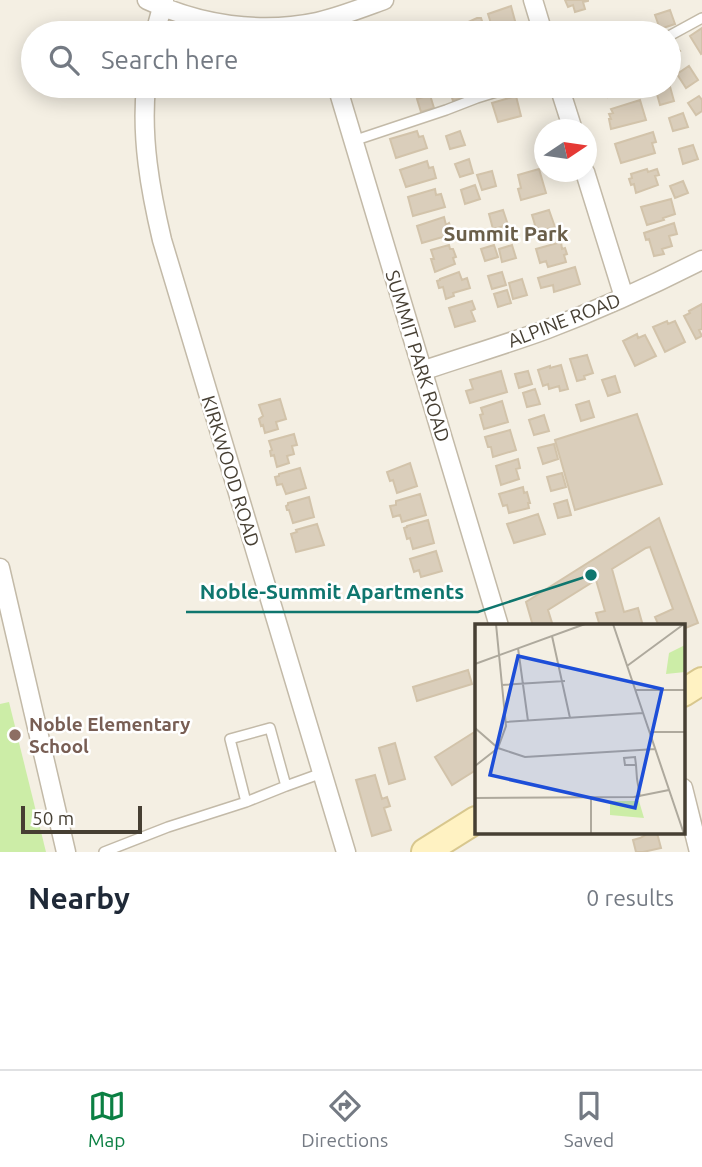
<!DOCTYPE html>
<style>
body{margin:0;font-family:Ubuntu,sans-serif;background:#f6f6f7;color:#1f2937}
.compass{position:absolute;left:534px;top:119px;width:63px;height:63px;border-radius:50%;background:#fff;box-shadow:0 4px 18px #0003;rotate:77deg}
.scale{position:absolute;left:21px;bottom:18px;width:121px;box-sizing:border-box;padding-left:7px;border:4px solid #463f33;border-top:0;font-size:19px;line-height:24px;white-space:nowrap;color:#463f33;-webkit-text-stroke:5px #fff;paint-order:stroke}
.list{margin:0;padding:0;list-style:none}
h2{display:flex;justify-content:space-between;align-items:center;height:91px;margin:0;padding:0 28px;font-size:30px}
h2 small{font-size:23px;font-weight:400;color:#747a83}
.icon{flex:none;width:38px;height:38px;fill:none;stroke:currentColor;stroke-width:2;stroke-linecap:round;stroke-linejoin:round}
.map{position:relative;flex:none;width:702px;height:852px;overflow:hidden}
.search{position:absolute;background:#fff;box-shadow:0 4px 18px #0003;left:21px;right:21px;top:21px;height:77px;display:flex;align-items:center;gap:18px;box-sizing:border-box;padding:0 24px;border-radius:38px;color:#747a83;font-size:26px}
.sheet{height:217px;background:#fff}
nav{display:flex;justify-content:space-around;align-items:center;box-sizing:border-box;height:98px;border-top:2px solid #e0e1e3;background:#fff;font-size:19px;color:#747a83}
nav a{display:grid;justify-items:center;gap:4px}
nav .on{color:#0b8043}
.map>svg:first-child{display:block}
.green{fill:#cceda7}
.building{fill:#dacebb;stroke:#d2c3aa;stroke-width:2}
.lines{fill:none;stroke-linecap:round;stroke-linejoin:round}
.service-casing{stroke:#c3baa8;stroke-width:12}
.minor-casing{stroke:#c3baa8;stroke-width:21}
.secondary-casing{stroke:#d8c78e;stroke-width:30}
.service{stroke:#fff;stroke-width:9}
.minor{stroke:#fff;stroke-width:18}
.secondary{stroke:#fff2c2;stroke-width:26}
.education-dot{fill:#8d6e63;stroke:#fff;stroke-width:2.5}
.labels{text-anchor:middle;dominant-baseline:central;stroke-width:5;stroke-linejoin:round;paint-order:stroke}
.street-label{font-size:19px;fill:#463f33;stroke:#fff}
.education-label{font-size:19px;font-weight:bold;fill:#785e54;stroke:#fff;text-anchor:start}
.neighbourhood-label{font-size:21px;font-weight:bold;fill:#6a5e49;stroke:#fff}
.inset-road{fill:none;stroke:#aea99d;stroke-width:2}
.view{fill:#1d4ed8;fill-opacity:0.15;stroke:#1d4ed8;stroke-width:3.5}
.inset-edge{fill:none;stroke:#463f33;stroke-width:3.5}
.leader{fill:none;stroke:#0f766e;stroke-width:2.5}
.callout-dot{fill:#0f766e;stroke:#fff;stroke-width:2.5}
.callout-label{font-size:21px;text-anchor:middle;font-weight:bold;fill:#0f766e;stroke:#fff;stroke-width:5;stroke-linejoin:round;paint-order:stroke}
</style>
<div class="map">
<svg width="702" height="852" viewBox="0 0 702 852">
<rect width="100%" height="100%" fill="#f4efe3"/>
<!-- green -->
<path class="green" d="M9,702L46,852H0V704Z"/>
<!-- building -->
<path class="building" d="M565,0H588V1L583,2L585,9L575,12L573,5L568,7Z
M511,6L518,32L513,33H494L488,14Z
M670,10L675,24L660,29L655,15Z
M477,18H481L486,33H457L455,28Z
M636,24L640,33H623L622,29Z
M702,28V53L701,54L690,36Z
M673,43L680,51L669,58V46Z
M689,66L698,80L686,88L677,74Z
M669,83L674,101L660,105L655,87L669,86Z
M457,86H463L466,97L453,101L449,88Z
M604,86H627L629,91L608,97Z
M430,95L434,108L421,112L417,99Z
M516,96L521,116L498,122L492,103Z
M699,96L702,100V111L696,115L688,103Z
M640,100L646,120L611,129L609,119H611L609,114L613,113L611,109Z
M683,113L688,127L673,131L669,118Z
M417,131L419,137L423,136L427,148L396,158L390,139Z
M460,131L465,145L450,149L446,136Z
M653,132L656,142L652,143L655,153L621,163L615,144Z
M693,145L698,159L683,164L679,149Z
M469,159L473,173L460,177L455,164Z
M427,161L429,168L433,167L436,178L406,187L400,170Z
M539,169L546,193L521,200L518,189L521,188L518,175Z
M647,169L648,172L657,169L659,175L655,176L658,185L636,193L634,184L631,185L629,179L632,178L631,174Z
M492,171L496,186L482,190L477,175Z
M683,181L688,193L675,198L670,186Z
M475,185L480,199L465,204L461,190Z
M435,189L436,195L441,194L445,207L413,216L408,197Z
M671,199L675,214L663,218L664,220L647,225L641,207Z
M503,210L508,225L493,229L489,214Z
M549,210L555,227L532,234L530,227L535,225L532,215Z
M444,217L446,225L449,223L453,234L422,243L417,226Z
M674,223L677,234L669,236L672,246L662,249L664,254L654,256L649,239L646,240L644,233Z
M561,242L562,249L565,248L567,254L564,255L566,262L548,267L546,261L540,263L536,249Z
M449,245L450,249H453L456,257L453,258L455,264L435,272L431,259H434L431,250Z
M494,245L498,257L485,261L481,249Z
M512,245L516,258L502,262L499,249Z
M575,267L580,284L554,292L553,285L541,288L538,278Z
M459,272L462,280L467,278L470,288L453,293L454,296L446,299L443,287L439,288L437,281L440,280V279Z
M502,272L506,285L492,289L488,276Z
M522,279L527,295L513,299L509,283Z
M507,290L511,303L498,307L494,294Z
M472,301L475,309L471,311L475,321L455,327L449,308Z
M702,304V329L699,330L702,336L696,339L684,316L690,313L689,311Z
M667,321L668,324L675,321L685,342L665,352L653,327Z
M637,334L638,338L645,335L656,356L635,366L623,341Z
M587,355L593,373L584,376L585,379L577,381L570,359Z
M561,365L568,389L560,391L559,386L549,389L548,384L543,386L538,370L550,366V368Z
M501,371L507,392L470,403L466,391L473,389L470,380Z
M528,371L532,384L519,388L515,374Z
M615,376L620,392L608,396L602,380Z
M535,389L540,404L527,407L523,393Z
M280,399L286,419L276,422L278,429L265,433L263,425L261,426L259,419L263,416L259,405Z
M502,401L508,422L484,429L480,415L483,414L481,408Z
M589,401L594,417L581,421L576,405Z
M637,414L662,484L575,510L555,440Z
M544,415L549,431L534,435L529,420Z
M510,430L516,450L493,457L491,447H488L485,437Z
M294,434L297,445L292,446L294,454L287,456L289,463L277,467L274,455L271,456L270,451L272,450L269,441Z
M554,444L558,459L543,464L538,448Z
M518,459L520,468L516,469L519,479L501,485L496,466Z
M410,463L417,486L397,493L393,480L390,481L387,472Z
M300,468L306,488L286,494L282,484L277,485L275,477L279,476V474Z
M562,473L566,487L551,491L547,477Z
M523,487L524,493L527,492L530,503H528L529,508L509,513L507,505L503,506L499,494Z
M420,494L426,515L402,522L400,515L393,517L390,506L396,505V501Z
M309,497L314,517L293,523L289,510H287L286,506L288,505V503Z
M567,500L571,515L558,518L554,504Z
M538,514L545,534L514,543L507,524Z
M659,518L698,623L683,629V626H659L655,617L673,609L650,547L646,548L612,569L624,612L638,608L643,626H600L596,613L605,611L596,580L548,610L553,626H533L526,602Z
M428,520L434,543L413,549L410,538L407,539L404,528L407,527V526Z
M317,524L324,545L296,552L291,534L297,532L296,530Z
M436,551L442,571L421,577L419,570L414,572L410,559Z
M468,670L472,684L417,701L413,687Z
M476,731V770L452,785L435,757Z
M395,743L405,779L389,784L379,748Z
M375,775L382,799L387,797L390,806L384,808L391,830L372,836L356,780Z
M649,833H657L661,848L643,852H636L633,840L640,838Z"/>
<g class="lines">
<defs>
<path id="service" d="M669,36L702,18
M353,141L446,110L477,98L516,86
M286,786L322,773
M104,852L168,827L246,802L286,786L270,728L230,739L246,802"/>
<path id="minor" d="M147,0C199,25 260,34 317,22C339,17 362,8 384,0
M533,0L543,33
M155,33L164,0
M146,86C141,138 150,189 162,240L346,852
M337,86L499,626
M559,86L573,130
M585,172L624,297
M422,371C463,357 504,345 545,330C598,310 651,286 702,260
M0,568L66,852
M683,788L699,852"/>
<path id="secondary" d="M683,693L702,681
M425,852L476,820"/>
</defs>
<!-- service casing -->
<use href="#service" class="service-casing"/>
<!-- minor casing -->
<use href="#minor" class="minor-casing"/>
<!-- secondary casing -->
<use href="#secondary" class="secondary-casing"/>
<!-- service -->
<use href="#service" class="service"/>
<!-- minor -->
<use href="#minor" class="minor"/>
<!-- secondary -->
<use href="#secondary" class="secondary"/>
</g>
<!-- markers -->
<circle class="education-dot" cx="15" cy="735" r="7"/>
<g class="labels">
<!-- street labels -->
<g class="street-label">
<text transform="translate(564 320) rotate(-21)">ALPINE ROAD</text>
<text transform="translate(418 356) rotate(73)">SUMMIT PARK ROAD</text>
<text transform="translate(231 471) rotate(73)">KIRKWOOD ROAD</text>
</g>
<!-- education labels -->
<g class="education-label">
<text x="29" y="724">Noble Elementary<tspan x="29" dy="22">School</tspan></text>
</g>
<!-- neighbourhood labels -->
<g class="neighbourhood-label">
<text x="506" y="233">Summit Park</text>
</g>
</g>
<!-- overview -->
<g transform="translate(475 624)">
<rect width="210" height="210" fill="#f4efe3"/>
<path d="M210,21V48L191,50L194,29ZM135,177H164L169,194L135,191Z" fill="#cceda7"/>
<path class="inset-road" d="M138,0L209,210M77,12L95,94M43,24L53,97M0,40L110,0M152,42L209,0M27,61L90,57M161,66H210M31,98L168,89M0,104L23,124L50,133L181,125M175,108H210M161,141H150L149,134L160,133L161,141L162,155L165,173M0,142L23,124L31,102L21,0M116,173V210M0,174L159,173L194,166"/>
<path class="view" d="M43,32L187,65L160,184L15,151Z"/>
<rect width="210" height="210" class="inset-edge"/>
</g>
<!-- callouts -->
<path class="leader" d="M591 575L478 612H186"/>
<circle class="callout-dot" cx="591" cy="575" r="7"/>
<g class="callout-label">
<text x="332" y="599">Noble-Summit Apartments</text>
</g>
</svg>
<svg class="compass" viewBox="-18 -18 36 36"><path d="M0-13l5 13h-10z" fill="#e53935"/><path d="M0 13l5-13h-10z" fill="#747a83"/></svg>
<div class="scale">50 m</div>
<div class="search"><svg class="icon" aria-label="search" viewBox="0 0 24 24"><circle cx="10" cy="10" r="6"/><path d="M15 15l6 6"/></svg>Search here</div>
</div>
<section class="sheet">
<h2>Nearby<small>0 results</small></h2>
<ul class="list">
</ul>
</section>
<nav>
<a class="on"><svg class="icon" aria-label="map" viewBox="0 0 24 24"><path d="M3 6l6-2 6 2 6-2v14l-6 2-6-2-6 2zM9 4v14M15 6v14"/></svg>Map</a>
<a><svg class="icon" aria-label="directions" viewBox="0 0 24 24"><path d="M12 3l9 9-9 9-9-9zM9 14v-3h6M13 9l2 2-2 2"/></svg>Directions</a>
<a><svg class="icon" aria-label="saved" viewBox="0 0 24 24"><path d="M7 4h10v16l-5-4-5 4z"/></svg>Saved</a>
</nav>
